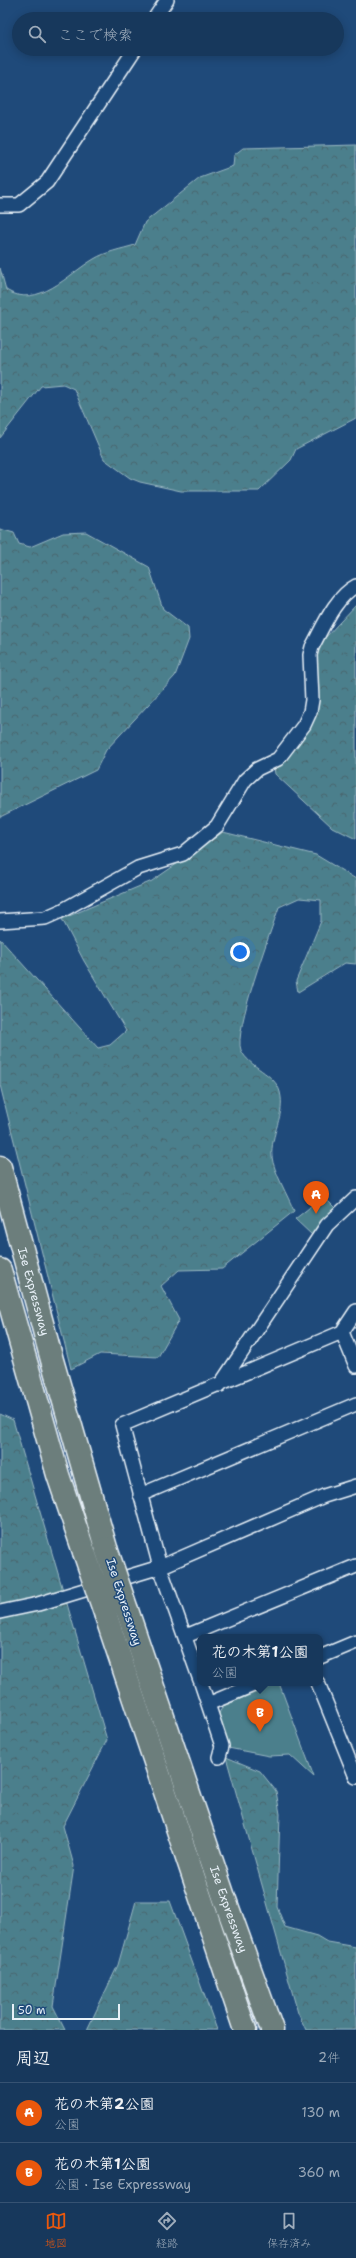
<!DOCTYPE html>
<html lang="ja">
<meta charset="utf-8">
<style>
body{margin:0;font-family:"Shantell Sans","Klee One",sans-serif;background:#203f62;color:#f1f3f6}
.scale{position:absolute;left:12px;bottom:10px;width:108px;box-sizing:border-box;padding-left:4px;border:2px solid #e8f1f8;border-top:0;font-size:11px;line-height:14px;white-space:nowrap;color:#e8f1f8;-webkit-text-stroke:3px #1f4a7a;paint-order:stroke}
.you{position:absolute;left:240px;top:952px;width:14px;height:14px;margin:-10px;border:3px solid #fff;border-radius:50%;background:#1a73e8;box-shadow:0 0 0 6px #1a73e833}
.badge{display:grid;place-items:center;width:26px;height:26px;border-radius:50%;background:#ea580c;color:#fff;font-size:13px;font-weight:700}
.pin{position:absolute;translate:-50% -33px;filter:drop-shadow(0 1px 2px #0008)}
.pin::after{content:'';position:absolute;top:21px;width:14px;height:12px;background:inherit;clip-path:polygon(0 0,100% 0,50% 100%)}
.popup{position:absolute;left:197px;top:1634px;width:126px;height:52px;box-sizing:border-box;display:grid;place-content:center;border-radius:8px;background:#17385c;filter:drop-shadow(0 1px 3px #0005);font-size:13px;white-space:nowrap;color:#9eacbb}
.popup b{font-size:15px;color:#f1f3f6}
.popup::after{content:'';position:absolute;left:50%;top:100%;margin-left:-8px;border:8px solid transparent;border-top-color:#17385c}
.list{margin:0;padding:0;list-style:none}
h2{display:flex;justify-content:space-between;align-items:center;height:52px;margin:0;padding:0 16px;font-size:17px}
h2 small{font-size:13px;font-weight:400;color:#9eacbb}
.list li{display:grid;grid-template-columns:26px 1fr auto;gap:12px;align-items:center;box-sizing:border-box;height:60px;padding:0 16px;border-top:1px solid #365272}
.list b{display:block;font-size:15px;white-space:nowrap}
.list p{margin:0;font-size:13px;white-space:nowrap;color:#9eacbb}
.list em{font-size:13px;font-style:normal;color:#9eacbb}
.icon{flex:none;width:22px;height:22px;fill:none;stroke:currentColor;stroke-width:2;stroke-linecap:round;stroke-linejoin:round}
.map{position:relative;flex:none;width:356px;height:2030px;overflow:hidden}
.search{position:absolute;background:#17385c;box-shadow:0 2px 10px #0003;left:12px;right:12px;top:12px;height:44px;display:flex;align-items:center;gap:10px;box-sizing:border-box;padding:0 14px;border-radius:22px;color:#9eacbb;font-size:15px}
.sheet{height:172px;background:#17385c}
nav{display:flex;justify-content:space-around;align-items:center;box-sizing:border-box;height:56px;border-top:1px solid #365272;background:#17385c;font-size:11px;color:#9eacbb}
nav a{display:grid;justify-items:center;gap:2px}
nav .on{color:#ea580c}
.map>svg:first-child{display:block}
.forest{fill:url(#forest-crowns);stroke:#9ab8c2}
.green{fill:#4b7f8c;stroke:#9ab8c2}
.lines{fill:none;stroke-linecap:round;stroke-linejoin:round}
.minor-casing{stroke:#e8f1f8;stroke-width:16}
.motorway-casing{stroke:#e8f1f8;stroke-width:25}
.minor{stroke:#1f4a7a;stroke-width:13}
.motorway{stroke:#6c7e7c;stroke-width:22}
.motorway-bridge-casing{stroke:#e8f1f8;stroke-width:25;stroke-linecap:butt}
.motorway-bridge{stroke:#6c7e7c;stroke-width:22}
.labels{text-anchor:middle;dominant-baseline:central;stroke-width:3;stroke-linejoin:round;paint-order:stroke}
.street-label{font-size:12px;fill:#e8f1f8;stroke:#1f4a7a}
</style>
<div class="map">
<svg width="356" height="2030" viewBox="0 0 356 2030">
<defs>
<pattern id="forest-crowns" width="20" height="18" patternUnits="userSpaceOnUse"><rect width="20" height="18" fill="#4b7f8c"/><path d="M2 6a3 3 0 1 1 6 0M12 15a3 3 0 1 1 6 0" fill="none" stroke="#49666e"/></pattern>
</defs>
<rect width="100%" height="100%" fill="#1f4a7a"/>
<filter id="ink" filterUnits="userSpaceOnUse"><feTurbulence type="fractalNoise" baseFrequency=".025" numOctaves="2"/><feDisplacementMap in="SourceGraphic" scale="8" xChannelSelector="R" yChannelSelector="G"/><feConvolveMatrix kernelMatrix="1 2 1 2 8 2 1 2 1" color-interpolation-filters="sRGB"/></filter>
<g filter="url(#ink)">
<!-- forest -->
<path class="forest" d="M356,145V418L296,449L291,460L259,491H181L140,482L130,478L104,459L74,389L63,384L41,386L0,438V268L6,290C38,310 68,274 94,259C105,252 122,249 135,245L145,222L200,178L233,166L234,155L243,148Z
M0,529L14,533L19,544L30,547L63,533L86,532L149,567L163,609L188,628L189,639L175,676L106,750L96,770L0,817Z
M356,605V839L332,827L275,774L274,768L314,713L318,681L315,659L324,639Z
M223,832L316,855L356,879V964L345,963L298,992L296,981L321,921V900L299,898L279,907C271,931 233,1032 241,1050C249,1068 275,1073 280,1092C286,1115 270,1134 272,1157C273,1170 289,1198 294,1211L222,1269L179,1270L161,1286L179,1320L158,1357L100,1354L71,1369L0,1085V939L98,1048L110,1045L126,1031L84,961L62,919L152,881Z
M0,1414L13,1420L107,1740L63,1826L74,1866L53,2006L65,2030H0Z
M226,1757L260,1771L276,1791L280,1814L277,1907L285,1927L317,1936L327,1942L356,1947V2030H306L298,2013Z
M136,1901H170L217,2030H87L118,1965Z"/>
<!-- green -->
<path class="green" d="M320,1193L336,1209L313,1236L295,1219L309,1208Z
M279,1683L314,1777L290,1755L269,1756L228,1748L218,1715L223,1706Z"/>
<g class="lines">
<defs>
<path id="minor" d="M154,19L167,0
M0,205H19L47,182L135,49
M0,921L45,918L63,910L138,868L183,854L217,826L245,780L257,769L278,759L304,725L310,712L312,700L310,655L312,647C323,627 335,597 356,586
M342,1332L356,1366
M220,1385L327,1225L356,1198
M140,1495L356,1404
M0,1612L38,1604L160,1567L324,1496L356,1486
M186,1636L356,1566
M320,1657L356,1642
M200,1680L160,1567L122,1425L342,1332L356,1311
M201,1683L222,1746L219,1757
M318,1683L356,1777
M208,1704L258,1683"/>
<g id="motorway">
<path id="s1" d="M0,1167L52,1360L106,1548"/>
<path d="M0,1270L58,1475L84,1552"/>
<path id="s2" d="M127,1610L224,1897L272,2030"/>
<path d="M106,1616L245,2030"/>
</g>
</defs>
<!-- minor casing -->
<use href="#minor" class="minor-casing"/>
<!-- motorway casing -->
<use href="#motorway" class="motorway-casing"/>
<!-- minor -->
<use href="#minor" class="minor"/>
<!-- motorway -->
<use href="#motorway" class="motorway"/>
<defs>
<path id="motorway-bridge" d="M106,1548L127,1610
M84,1552L106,1616"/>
</defs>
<!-- motorway-bridge casing -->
<use href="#motorway-bridge" class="motorway-bridge-casing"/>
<!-- motorway-bridge -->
<use href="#motorway-bridge" class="motorway-bridge"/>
</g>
</g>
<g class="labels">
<!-- street labels -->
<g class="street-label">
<text stroke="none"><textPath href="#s1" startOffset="129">Ise Expressway</textPath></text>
<text transform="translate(124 1602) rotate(72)">Ise Expressway</text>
<text stroke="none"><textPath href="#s2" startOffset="316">Ise Expressway</textPath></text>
</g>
</g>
</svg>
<div class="scale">50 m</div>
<div class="you"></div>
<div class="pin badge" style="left:316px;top:1214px">A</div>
<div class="pin badge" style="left:260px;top:1732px">B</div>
<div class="popup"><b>花の木第1公園</b>公園</div>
<div class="search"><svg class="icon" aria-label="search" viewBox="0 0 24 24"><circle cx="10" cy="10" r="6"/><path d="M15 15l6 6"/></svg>ここで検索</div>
</div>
<section class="sheet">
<h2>周辺<small>2件</small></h2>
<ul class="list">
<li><span class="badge">A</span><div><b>花の木第2公園</b><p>公園</p></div><em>130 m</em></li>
<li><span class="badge">B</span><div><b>花の木第1公園</b><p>公園 · Ise Expressway</p></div><em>360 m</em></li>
</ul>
</section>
<nav>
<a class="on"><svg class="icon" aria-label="map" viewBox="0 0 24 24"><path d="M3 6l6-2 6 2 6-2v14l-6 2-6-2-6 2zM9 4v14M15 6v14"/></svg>地図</a>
<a><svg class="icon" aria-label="directions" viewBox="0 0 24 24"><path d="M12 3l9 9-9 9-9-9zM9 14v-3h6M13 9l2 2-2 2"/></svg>経路</a>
<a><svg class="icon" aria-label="saved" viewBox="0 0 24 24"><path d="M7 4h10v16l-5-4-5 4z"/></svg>保存済み</a>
</nav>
